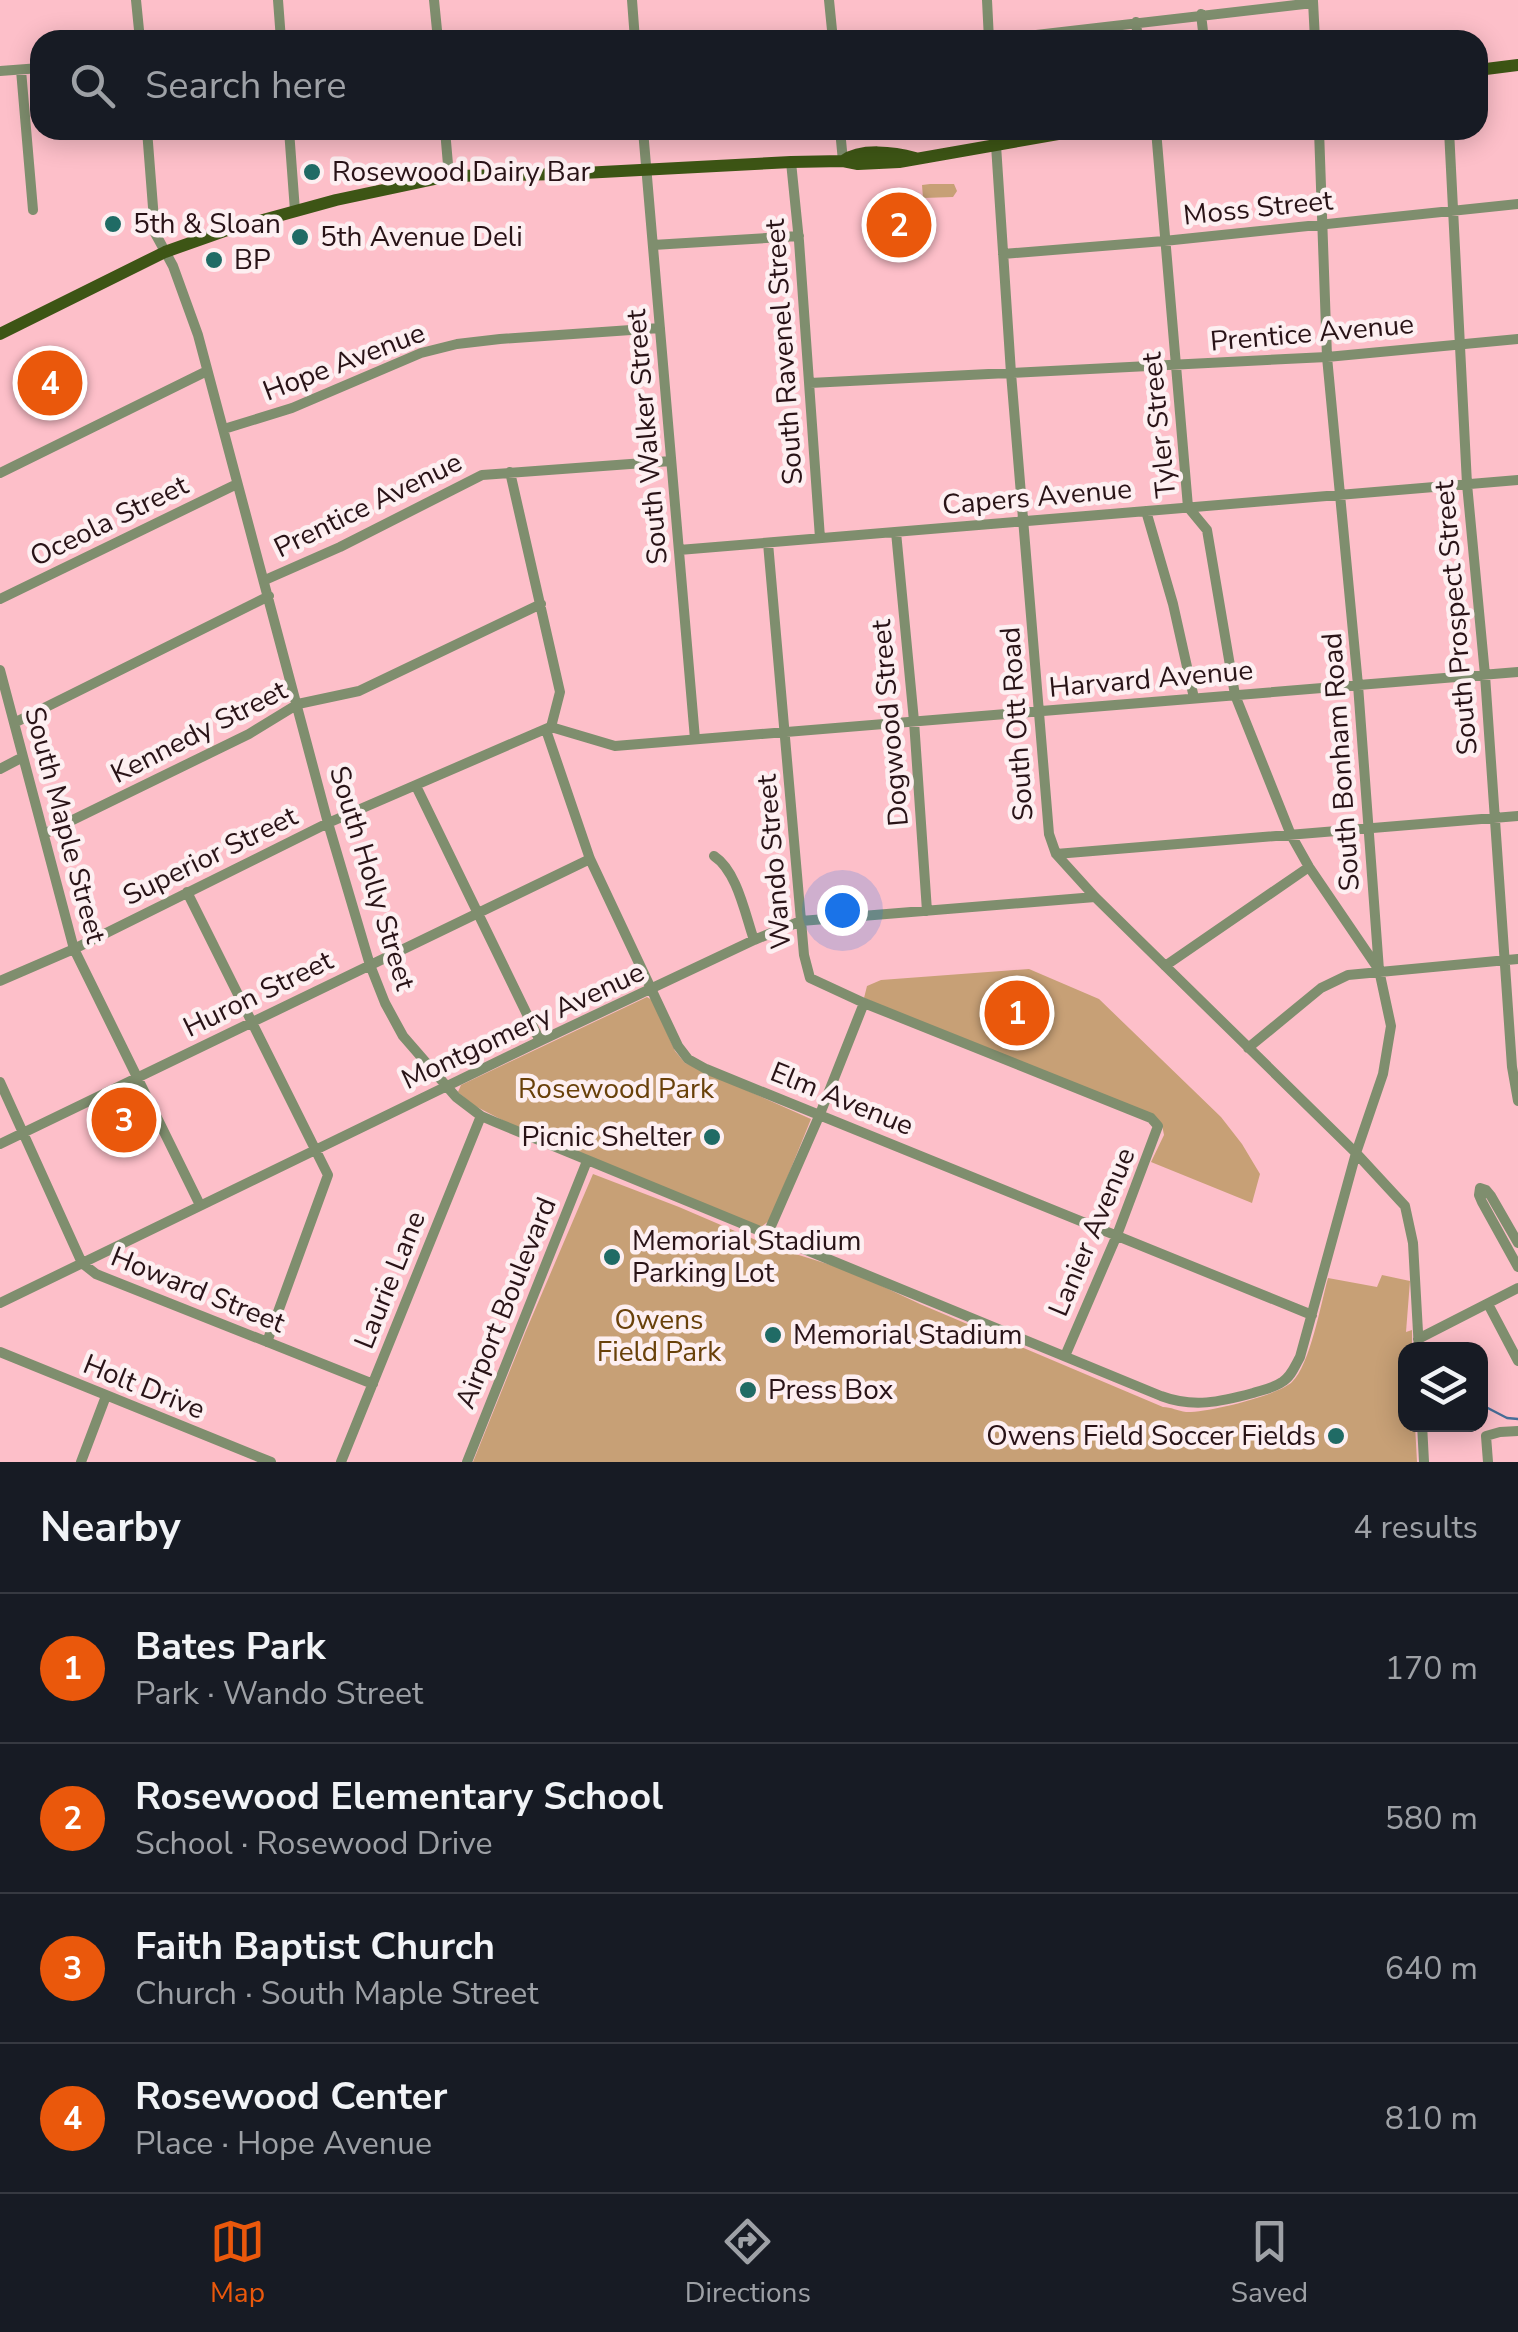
<!DOCTYPE html>
<meta charset="utf-8">
<style>
body{margin:0;font-family:"Nunito Sans",sans-serif;background:#20242c;color:#f1f3f6}
.controls{position:absolute;right:30px;bottom:30px;display:grid;overflow:hidden;border-radius:20px;box-shadow:0 5px 25px #0003}
.controls button{width:90px;height:90px;display:grid;place-items:center;padding:0;border:0;border-bottom:2px solid #363941;background:#171b24;color:#f1f3f6;font:50px sans-serif}
.you{position:absolute;left:842px;top:910px;width:35px;height:35px;margin:-25px;border:8px solid #fff;border-radius:50%;background:#1a73e8;box-shadow:0 0 0 15px #1a73e833}
.badge{display:grid;place-items:center;width:65px;height:65px;border-radius:50%;background:#ea580c;color:#fff;font-size:32px;font-weight:700}
.pin{position:absolute;translate:-50% -50%;border:5px solid #fff;box-shadow:0 2px 10px #0006}
.list{margin:0;padding:0;list-style:none}
h2{display:flex;justify-content:space-between;align-items:center;height:130px;margin:0;padding:0 40px;font-size:42px}
h2 small{font-size:32px;font-weight:400;color:#9ea1a6}
.list li{display:grid;grid-template-columns:65px 1fr auto;gap:30px;align-items:center;box-sizing:border-box;height:150px;padding:0 40px;border-top:2px solid #363941}
.list b{display:block;font-size:38px;white-space:nowrap}
.list p{margin:0;font-size:32px;white-space:nowrap;color:#9ea1a6}
.list em{font-size:32px;font-style:normal;color:#9ea1a6}
.icon{flex:none;width:55px;height:55px;fill:none;stroke:currentColor;stroke-width:2;stroke-linecap:round;stroke-linejoin:round}
.map{position:relative;flex:none;width:1518px;height:1462px;overflow:hidden}
.search{position:absolute;background:#171b24;box-shadow:0 5px 25px #0003;left:30px;right:30px;top:30px;height:110px;display:flex;align-items:center;gap:25px;box-sizing:border-box;padding:0 35px;border-radius:30px;color:#9ea1a6;font-size:38px}
.sheet{height:730px;background:#171b24}
nav{display:flex;justify-content:space-around;align-items:center;box-sizing:border-box;height:140px;border-top:2px solid #363941;background:#171b24;font-size:28px;color:#9ea1a6}
nav a{display:grid;justify-items:center;gap:5px}
nav .on{color:#ea580c}
.map>svg:first-child{display:block}
.green{fill:#c7a076}
.lines{fill:none;stroke-linecap:round;stroke-linejoin:round}
.stream{stroke:#476e98;stroke-width:2.5}
.minor{stroke:#7f8e6e;stroke-width:10}
.major{stroke:#3d5515;stroke-width:12}
.poi-dot{fill:#206b65;stroke:#fdeff1;stroke-width:4}
.labels{text-anchor:middle;dominant-baseline:central;stroke-width:9;stroke-linejoin:round;paint-order:stroke}
.poi-label{font-size:28px;fill:#291317;stroke:#fdeff1;text-anchor:start}
.street-label{font-size:28px;fill:#291317;stroke:#fdeff1}
.park-label{font-size:28px;fill:#69410a;stroke:#fdeff1}
</style>
<div class="map">
<svg width="1518" height="1462" viewBox="0 0 1518 1462">
<rect width="100%" height="100%" fill="#fdbfc9"/>
<!-- green -->
<path class="green" d="M930,184H954L957,191L953,197L923,198L922,185Z
M1029,969L1099,999L1221,1117L1242,1144L1260,1174L1252,1203L1151,1162L1164,1135L1162,1125L864,998L867,986L881,980Z
M647,997L652,1000L675,1051L685,1063L811,1119L770,1220L761,1227L508,1123L473,1105L458,1092L461,1085Z
M593,1174L679,1207L770,1246L850,1271L920,1304L1163,1407C1171,1407 1178,1411 1186,1412C1205,1413 1277,1396 1292,1382C1310,1365 1321,1303 1328,1278L1377,1287L1382,1275L1410,1281L1406,1332L1412,1330V1349L1406,1350V1424L1415,1425L1417,1462H473L525,1333Z"/>
<g class="lines">
<!-- stream -->
<path class="stream" d="M1480,1404L1507,1418L1518,1419"/>
<!-- minor -->
<path class="minor" d="M136,0L140,40
M278,0L281,40
M434,0L438,40
M632,0L635,40
M829,0L833,40
M987,0L989,40
M1313,1L1315,40
M1201,14L1204,40
M1136,22L1138,40
M993,40L1313,3
M21,70L33,210
M0,71L40,68
M147,130L155,233L173,266L198,335L328,823L370,965L385,1003L403,1036L456,1097L481,1116L495,1122L1161,1396C1193,1408 1220,1402 1253,1393C1262,1390 1274,1388 1282,1382C1291,1377 1295,1366 1300,1357L1356,1153L1383,1074L1391,1026L1379,970L1358,685L1327,357L1319,130
M289,130L295,211
M445,130L449,176
M643,130L695,739
M840,130L843,161
M995,130L1011,373L1049,834L1056,854L1095,897L1356,1153L1405,1206L1413,1243L1419,1350
M1156,130L1188,507L1207,530L1235,695L1291,835L1309,867L1377,967
M1449,130L1467,484L1485,675L1512,1067L1518,1101
M791,162L799,241L820,538
M653,245L799,236
M1003,254L1164,241L1518,204
M810,383L1327,357L1518,339
M224,429L292,408L421,353L457,344L500,339L660,328
M510,472L560,692L551,727
M0,473L207,371
M1146,511L1173,604L1194,698
M896,532L914,721L927,911
M768,543L804,955L810,978L864,1003L1151,1118L1158,1126L1117,1235L1065,1356
M679,550L1518,480
M265,580L340,547L482,475L671,461
M0,599L237,484
M0,670L74,949L200,1205
M14,723L269,596
M551,727L615,746L1518,672
M546,730L590,859L678,1046L688,1059L706,1069L1312,1315
M0,769L23,757
M416,786L540,1041
M44,834L249,734L298,704L359,691L541,604
M1056,854L1518,816
M714,856C737,871 745,914 754,940
M187,892L328,1175L267,1342
M1165,966L1309,867
M0,981L74,949L328,823L550,727
M1248,1048L1321,988L1348,975L1518,959
M0,1082L82,1263L96,1274L373,1384
M0,1144L590,859
M1480,1188L1479,1195L1482,1202L1518,1267
M1480,1188L1486,1190L1491,1196L1518,1243
M768,1233L820,1114L864,1003
M0,1303L540,1041L754,940L801,921L1095,897
M1488,1304L1518,1361
M1418,1339L1518,1288
M0,1352L271,1462
M1422,1424L1424,1462
M81,1462L106,1396
M341,1462L481,1116
M467,1462L587,1161
M1488,1462L1486,1436L1500,1432L1518,1431"/>
<!-- major -->
<path class="major" d="M1478,70L1518,65
M843,161C861,148 894,152 915,158
M0,334L165,252L227,230L336,200L449,176L564,174L791,162L843,161L858,164L899,162L1081,130"/>
</g>
<!-- markers -->
<g class="poi-dot">
<circle cx="312" cy="172" r="10"/>
<circle cx="113" cy="224" r="10"/>
<circle cx="300" cy="237" r="10"/>
<circle cx="214" cy="260" r="10"/>
<circle cx="712" cy="1137" r="10"/>
<circle cx="612" cy="1257" r="10"/>
<circle cx="773" cy="1335" r="10"/>
<circle cx="748" cy="1390" r="10"/>
<circle cx="1336" cy="1436" r="10"/>
</g>
<g class="labels">
<!-- poi labels -->
<g class="poi-label">
<text x="332" y="172">Rosewood Dairy Bar</text>
<text x="133" y="224">5th &amp; Sloan</text>
<text x="320" y="237">5th Avenue Deli</text>
<text x="234" y="260">BP</text>
<text x="692" y="1137" text-anchor="end">Picnic Shelter</text>
<text x="632" y="1241">Memorial Stadium<tspan x="632" dy="32">Parking Lot</tspan></text>
<text x="793" y="1335">Memorial Stadium</text>
<text x="768" y="1390">Press Box</text>
<text x="1316" y="1436" text-anchor="end">Owens Field Soccer Fields</text>
</g>
<!-- street labels -->
<g class="street-label">
<text transform="translate(1258 208) rotate(-6)">Moss Street</text>
<text transform="translate(1312 333) rotate(-5)">Prentice Avenue</text>
<text transform="translate(784 352) rotate(-94)">South Ravenel Street</text>
<text transform="translate(344 362) rotate(-21)">Hope Avenue</text>
<text transform="translate(1159 425) rotate(-96)">Tyler Street</text>
<text transform="translate(647 437) rotate(-95)">South Walker Street</text>
<text transform="translate(1037 497) rotate(-5)">Capers Avenue</text>
<text transform="translate(368 505) rotate(-26)">Prentice Avenue</text>
<text transform="translate(109 521) rotate(-26)">Oceola Street</text>
<text transform="translate(1456 618) rotate(-95)">South Prospect Street</text>
<text transform="translate(1151 679) rotate(-5)">Harvard Avenue</text>
<text transform="translate(890 723) rotate(-95)">Dogwood Street</text>
<text transform="translate(1017 724) rotate(-94)">South Ott Road</text>
<text transform="translate(199 732) rotate(-27)">Kennedy Street</text>
<text transform="translate(1341 762) rotate(-94)">South Bonham Road</text>
<text transform="translate(65 825) rotate(75)">South Maple Street</text>
<text transform="translate(210 856) rotate(-26)">Superior Street</text>
<text transform="translate(774 862) rotate(-95)">Wando Street</text>
<text transform="translate(372 878) rotate(73)">South Holly Street</text>
<text transform="translate(258 994) rotate(-26)">Huron Street</text>
<text transform="translate(523 1026) rotate(-25)">Montgomery Avenue</text>
<text transform="translate(842 1099) rotate(22)">Elm Avenue</text>
<text transform="translate(1092 1232) rotate(-67)">Lanier Avenue</text>
<text transform="translate(390 1280) rotate(-68)">Laurie Lane</text>
<text transform="translate(198 1290) rotate(22)">Howard Street</text>
<text transform="translate(506 1303) rotate(-68)">Airport Boulevard</text>
<text transform="translate(144 1387) rotate(22)">Holt Drive</text>
</g>
<!-- park labels -->
<g class="park-label">
<text x="616" y="1089">Rosewood Park</text>
<text x="659" y="1320">Owens<tspan x="659" dy="32">Field Park</tspan></text>
</g>
</g>
</svg>
<div class="controls">
<button><svg class="icon" aria-label="layers" viewBox="0 0 24 24"><path d="M12 4l9 5-9 5-9-5zM3 14l9 5 9-5"/></svg></button>
</div>
<div class="you"></div>
<div class="pin badge" style="left:1017px;top:1013px">1</div>
<div class="pin badge" style="left:899px;top:225px">2</div>
<div class="pin badge" style="left:124px;top:1120px">3</div>
<div class="pin badge" style="left:50px;top:383px">4</div>
<div class="search"><svg class="icon" aria-label="search" viewBox="0 0 24 24"><circle cx="10" cy="10" r="6"/><path d="M15 15l6 6"/></svg>Search here</div>
</div>
<section class="sheet">
<h2>Nearby<small>4 results</small></h2>
<ul class="list">
<li><span class="badge">1</span><div><b>Bates Park</b><p>Park · Wando Street</p></div><em>170 m</em></li>
<li><span class="badge">2</span><div><b>Rosewood Elementary School</b><p>School · Rosewood Drive</p></div><em>580 m</em></li>
<li><span class="badge">3</span><div><b>Faith Baptist Church</b><p>Church · South Maple Street</p></div><em>640 m</em></li>
<li><span class="badge">4</span><div><b>Rosewood Center</b><p>Place · Hope Avenue</p></div><em>810 m</em></li>
</ul>
</section>
<nav>
<a class="on"><svg class="icon" aria-label="map" viewBox="0 0 24 24"><path d="M3 6l6-2 6 2 6-2v14l-6 2-6-2-6 2zM9 4v14M15 6v14"/></svg>Map</a>
<a><svg class="icon" aria-label="directions" viewBox="0 0 24 24"><path d="M12 3l9 9-9 9-9-9zM9 14v-3h6M13 9l2 2-2 2"/></svg>Directions</a>
<a><svg class="icon" aria-label="saved" viewBox="0 0 24 24"><path d="M7 4h10v16l-5-4-5 4z"/></svg>Saved</a>
</nav>
